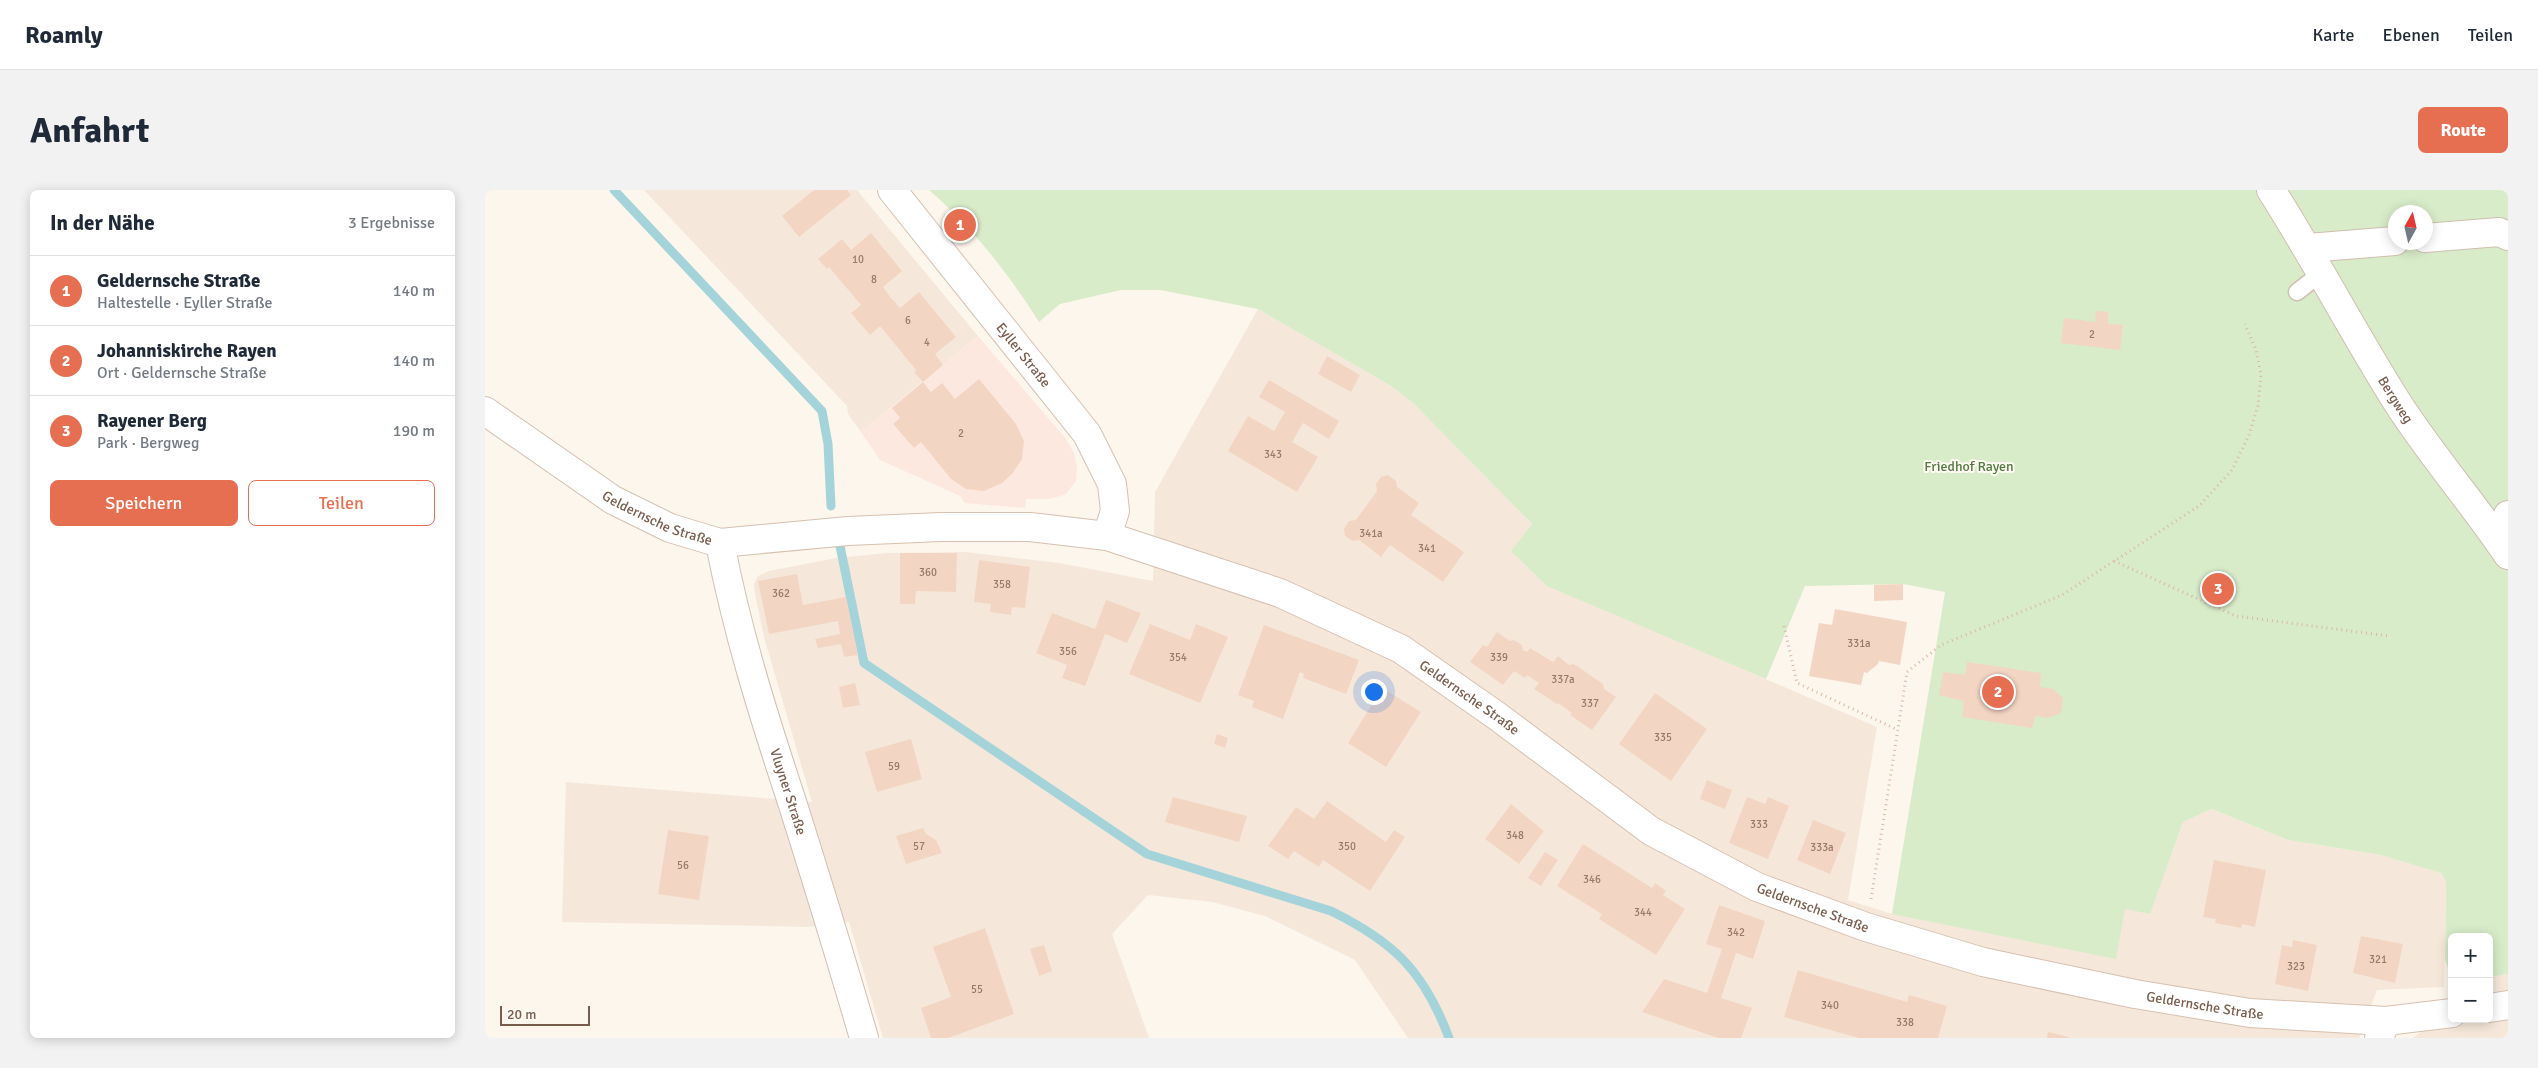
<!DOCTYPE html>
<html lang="de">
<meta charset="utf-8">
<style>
body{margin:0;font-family:Signika,sans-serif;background:#f2f2f3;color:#1f2937}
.controls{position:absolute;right:15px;bottom:15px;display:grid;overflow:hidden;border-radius:8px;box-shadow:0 2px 12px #0003}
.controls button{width:45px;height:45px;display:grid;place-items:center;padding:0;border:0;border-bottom:1px solid #e0e1e3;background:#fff;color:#1f2937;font:25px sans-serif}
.compass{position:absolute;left:1903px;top:15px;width:45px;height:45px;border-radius:50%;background:#fff;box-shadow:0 2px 12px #0003;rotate:8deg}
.scale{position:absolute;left:15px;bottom:12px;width:90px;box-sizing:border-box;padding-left:5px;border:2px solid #7a5c4d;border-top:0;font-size:14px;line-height:18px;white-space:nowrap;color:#7a5c4d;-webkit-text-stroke:4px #fffaf3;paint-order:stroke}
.you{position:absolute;left:888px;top:501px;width:18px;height:18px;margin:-12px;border:4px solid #fff;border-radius:50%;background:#1a73e8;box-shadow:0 0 0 8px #1a73e833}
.badge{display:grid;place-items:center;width:32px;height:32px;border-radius:50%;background:#e76f51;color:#fff;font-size:16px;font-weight:700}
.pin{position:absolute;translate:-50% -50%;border:2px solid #fff;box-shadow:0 1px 5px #0006}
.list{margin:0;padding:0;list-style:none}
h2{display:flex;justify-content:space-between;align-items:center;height:65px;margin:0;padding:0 20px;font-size:21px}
h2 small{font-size:16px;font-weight:400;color:#747a83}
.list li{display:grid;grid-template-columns:32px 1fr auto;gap:15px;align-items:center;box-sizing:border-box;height:70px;padding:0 20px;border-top:1px solid #e0e1e3}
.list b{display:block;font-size:19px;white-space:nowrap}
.list p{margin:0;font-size:16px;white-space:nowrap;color:#747a83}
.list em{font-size:16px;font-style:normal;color:#747a83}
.actions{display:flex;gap:10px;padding:15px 20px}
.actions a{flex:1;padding:11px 0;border:1px solid #e76f51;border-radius:8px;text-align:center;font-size:18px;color:#e76f51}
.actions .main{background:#e76f51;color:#fff}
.map{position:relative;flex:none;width:2023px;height:848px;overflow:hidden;border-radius:8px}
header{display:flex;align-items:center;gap:30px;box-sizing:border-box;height:70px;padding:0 25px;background:#fff;border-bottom:1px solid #e0e1e3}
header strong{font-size:24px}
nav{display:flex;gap:28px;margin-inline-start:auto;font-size:18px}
.intro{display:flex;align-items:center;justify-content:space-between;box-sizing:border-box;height:120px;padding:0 30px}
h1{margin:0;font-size:35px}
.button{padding:12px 22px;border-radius:8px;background:#e76f51;color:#fff;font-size:18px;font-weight:700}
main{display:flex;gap:30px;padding:0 30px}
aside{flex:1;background:#fff;border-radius:8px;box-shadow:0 2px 12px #0003}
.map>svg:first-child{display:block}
.residential{fill:#f5e8da}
.commercial{fill:#fde8e0}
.green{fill:#d8ecc9;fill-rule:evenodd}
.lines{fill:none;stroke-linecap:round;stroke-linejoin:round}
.stream{stroke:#a5d3da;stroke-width:9}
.building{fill:#f3d5c3}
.service-casing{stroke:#d1beb0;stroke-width:19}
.minor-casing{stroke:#d1beb0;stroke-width:30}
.secondary-casing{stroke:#d6c0b0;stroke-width:30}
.path{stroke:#d9b8a5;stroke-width:3;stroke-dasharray:1 4;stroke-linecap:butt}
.service{stroke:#fff;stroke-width:16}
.minor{stroke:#fff;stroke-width:28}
.secondary{stroke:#fff;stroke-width:28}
.labels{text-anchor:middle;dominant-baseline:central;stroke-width:4;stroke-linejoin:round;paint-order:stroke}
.number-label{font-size:11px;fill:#987a6a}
.street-label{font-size:14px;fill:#7a5c4d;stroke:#fffaf3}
.park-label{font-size:14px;fill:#537a41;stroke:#fffaf3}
</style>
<header>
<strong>Roamly</strong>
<nav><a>Karte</a><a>Ebenen</a><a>Teilen</a></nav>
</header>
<div class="intro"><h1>Anfahrt</h1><a class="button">Route</a></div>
<main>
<aside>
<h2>In der Nähe<small>3 Ergebnisse</small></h2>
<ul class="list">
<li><span class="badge">1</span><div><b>Geldernsche Straße</b><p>Haltestelle · Eyller Straße</p></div><em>140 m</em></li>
<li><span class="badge">2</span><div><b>Johanniskirche Rayen</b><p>Ort · Geldernsche Straße</p></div><em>140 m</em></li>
<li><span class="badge">3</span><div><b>Rayener Berg</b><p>Park · Bergweg</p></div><em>190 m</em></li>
</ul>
<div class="actions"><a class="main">Speichern</a><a>Teilen</a></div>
</aside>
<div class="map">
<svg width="2023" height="848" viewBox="0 0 2023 848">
<rect width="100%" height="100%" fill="#fdf6ec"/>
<!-- residential -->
<path class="residential" d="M159,0H372L493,146L376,242L363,224L362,216Z
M773,119L906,196L928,213L1047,334L1188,449L1392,537L1363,710L1407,724L1640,719L1665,723L1698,632L1727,619L1803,650L1896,665L1956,683L1961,691L1959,797L1892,800L1874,848H923L870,770L780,726L727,712L663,705L627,744L664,848H398L364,732L323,737L77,732L81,592L327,612L279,447L270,404L269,394L273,386L284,381L351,368L402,363L480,362L574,373L668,391L670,302Z
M2023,784V848H1928L1965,819L1966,795L1967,829H2004V787Z"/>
<!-- commercial -->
<path class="commercial" d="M493,146L581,249L589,263L592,277L591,291L581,304L565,309H541L540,318L480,313L475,306L395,270L376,242Z"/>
<!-- green -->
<path class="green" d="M444,0H2023V784L2004,787V747H1967L1966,795V786L1960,770L1961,691L1956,683L1896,665L1803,650L1727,619L1698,632L1665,724L1640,719L1631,769L1407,724L1460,402L1418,394L1320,396L1281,489L1062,396L1026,361L1047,334L928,213L906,196L773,119L675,100H636L575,114L554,132C523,83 488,38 444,0ZM1910,22H1940V52H1910Z"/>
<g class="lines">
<!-- stream -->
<path class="stream" d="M129,0L337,221L343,254L346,316
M355,356L379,473L662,664L846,721C909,752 939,781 964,848"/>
</g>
<!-- building -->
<path class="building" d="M329,0H362L366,5L314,47L297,26Z
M386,43L417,81L398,97L406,108L415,118L434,102L471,147L450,164L458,175L438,192L446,202L457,193L470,209L494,189L531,234L539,251L537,269L527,284L517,293L499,301L481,299L466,289L436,252L429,258L408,234L415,228L407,218L438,192L429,182L431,180L395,136L385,145L366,123L376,115L344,77L342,79L333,69L357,49L366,60Z
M1611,121L1623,122V134L1638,135L1635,160L1576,153L1579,128L1610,132Z
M842,166L875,185L866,202L833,184Z
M784,190L854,231L844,249L818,233L807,252L833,267L812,302L743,261L763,226L789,241L800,222L774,207Z
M903,285L911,291L912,297L934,313L926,325L979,362L958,392L905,355L896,367L874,350L868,351L860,346L859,339L864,331L871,330L892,301L891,294L896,287Z
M415,363H472L471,402L431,401L430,414H415Z
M494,370L545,377L540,418L527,417L526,425L505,422L506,414L489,412Z
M312,384L318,415L361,407L373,465L359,467L356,454L333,458L330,449L355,444L353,431L284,444L273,391Z
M1418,394V410L1389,411V395Z
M621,410L656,423L642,453L620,444L600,496L577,488L582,475L551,463L567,423L610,439Z
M1350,419L1422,432L1415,475L1394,471L1393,474L1382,483L1379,482L1376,495L1324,486L1334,433L1347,435Z
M665,434L705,450L711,434L743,447L715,513L644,484Z
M779,435L874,470L861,504L818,488L819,484L815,482L798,529L767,517L769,511L753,505Z
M1012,442L1025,451L1029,450L1037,455L1038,460L1042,462L1045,458L1068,472L1073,466L1084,475L1089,474L1118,494L1119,499L1131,507L1107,540L1085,525L1087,523L1073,513L1072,514L1049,499L1054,493L1042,485L1040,488L1029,481L1018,495L985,472L998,455L1002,457Z
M1482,472L1556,483L1555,497L1568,499L1578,508L1576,523L1563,528L1550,526L1547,538L1477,527L1479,511L1454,505L1458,482L1480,485Z
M370,493L375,515L358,518L354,497Z
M897,498L936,522L901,577L863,553Z
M1170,503L1222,539L1186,591L1134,554Z
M732,544L743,548L740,558L729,554Z
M426,549L437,589L392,602L380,562Z
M1222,590L1247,600L1240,619L1215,609Z
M688,607L762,626L754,652L680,632Z
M1262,607L1280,614L1283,607L1304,616L1283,669L1244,653Z
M842,611L901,652L909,640L920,647L885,701L838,670L834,677L809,661L803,669L783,656L811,617L829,629Z
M1026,614L1059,641L1034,674L1000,649Z
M1328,630L1361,643L1345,684L1312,670Z
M438,638L441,644L451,650L457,663L421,674L411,646Z
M183,640L224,646L214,710L173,704Z
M1098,654L1167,698L1170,693L1181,701L1178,705L1200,719L1171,765L1114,729L1117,724L1072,696Z
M1060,662L1073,670L1056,696L1043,688Z
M1729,670L1781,680L1770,737L1757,734L1756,738L1730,733L1731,729L1718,727Z
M1234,715L1280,731L1268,769L1251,763L1236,808L1267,818L1256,848H1233L1157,822L1179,789L1222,803L1237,759L1221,754Z
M500,738L529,824L463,848H446L436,818L466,807L448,757Z
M1876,746L1918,754L1910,793L1868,783Z
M1808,750L1832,755L1823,801L1790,794L1797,755L1807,757Z
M559,755L567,781L554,786L545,759Z
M1313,780L1422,812L1424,805L1462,816L1453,848H1374L1299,827Z
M1563,842L1584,847V848H1562Z"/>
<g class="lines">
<defs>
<path id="service" d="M1812,102L1835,84"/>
<g id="minor">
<path id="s1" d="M1786,0C1830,69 1868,142 1912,212C1946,265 1988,313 2023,365"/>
<path d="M1940,48L2014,42L2023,46"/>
<path d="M1823,58L1910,51"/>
<path d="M2014,352L2023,325"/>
<path id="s2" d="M235,353C252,442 279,527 307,612C332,691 356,769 379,848"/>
<path d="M1894,848L1901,831"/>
</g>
<g id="secondary">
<path id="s3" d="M407,0L602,244L627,294L630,321L622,346"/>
<path id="s4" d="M0,221L128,310L185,338L235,353L363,341L456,337H545L622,346L795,403L916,459L1012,526L1166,641L1272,697L1381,737L1498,772L1650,804L1765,823L1901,831L1967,823"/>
<path d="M2004,818L2023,815"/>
</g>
</defs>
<!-- service casing -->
<use href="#service" class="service-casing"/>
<!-- minor casing -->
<use href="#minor" class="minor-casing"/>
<!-- secondary casing -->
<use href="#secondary" class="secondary-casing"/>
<!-- path -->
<path class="path" d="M1629,371L1751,426L1904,446
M1299,436L1312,493L1413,540
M1386,709L1422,482L1456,455L1577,405L1714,316L1747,280L1764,245L1773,216L1776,184L1771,160L1760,134"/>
<!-- service -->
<use href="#service" class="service"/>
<!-- minor -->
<use href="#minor" class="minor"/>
<!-- secondary -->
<use href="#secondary" class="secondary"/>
</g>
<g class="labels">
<!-- number labels -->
<g class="number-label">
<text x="373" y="69">10</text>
<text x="389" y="89">8</text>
<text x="423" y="130">6</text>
<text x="1607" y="144">2</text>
<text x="442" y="152">4</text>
<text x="476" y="243">2</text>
<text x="788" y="264">343</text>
<text x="886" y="343">341a</text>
<text x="942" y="358">341</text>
<text x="443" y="382">360</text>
<text x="517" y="394">358</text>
<text x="296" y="403">362</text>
<text x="1374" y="453">331a</text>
<text x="583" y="461">356</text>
<text x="693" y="467">354</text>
<text x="1014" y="467">339</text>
<text x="1078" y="489">337a</text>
<text x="1105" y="513">337</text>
<text x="1178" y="547">335</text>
<text x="409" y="576">59</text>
<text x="1274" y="634">333</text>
<text x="1030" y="645">348</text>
<text x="434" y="656">57</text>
<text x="862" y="656">350</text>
<text x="1337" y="657">333a</text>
<text x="198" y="675">56</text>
<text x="1107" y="689">346</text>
<text x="1158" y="722">344</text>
<text x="1251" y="742">342</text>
<text x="1893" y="769">321</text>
<text x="1811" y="776">323</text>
<text x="492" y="799">55</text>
<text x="1345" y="815">340</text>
<text x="1420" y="832">338</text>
</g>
<!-- street labels -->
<g class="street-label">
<text stroke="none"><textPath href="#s3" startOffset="211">Eyller Straße</textPath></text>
<text stroke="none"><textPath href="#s1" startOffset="244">Bergweg</textPath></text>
<text stroke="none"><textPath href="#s4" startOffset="204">Geldernsche Straße</textPath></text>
<text stroke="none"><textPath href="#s4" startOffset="1059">Geldernsche Straße</textPath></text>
<text stroke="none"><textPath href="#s2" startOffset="258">Vluyner Straße</textPath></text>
<text stroke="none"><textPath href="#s4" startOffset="1464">Geldernsche Straße</textPath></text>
<text stroke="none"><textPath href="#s4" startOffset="1869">Geldernsche Straße</textPath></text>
</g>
<!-- park labels -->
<g class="park-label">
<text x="1484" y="276">Friedhof Rayen</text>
</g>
</g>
</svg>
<div class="controls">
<button>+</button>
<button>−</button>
</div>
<svg class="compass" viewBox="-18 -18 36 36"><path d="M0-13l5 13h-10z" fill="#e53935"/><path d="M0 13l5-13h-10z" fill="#747a83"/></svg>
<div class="scale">20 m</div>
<div class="you"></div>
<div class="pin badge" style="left:475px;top:35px">1</div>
<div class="pin badge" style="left:1513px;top:502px">2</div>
<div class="pin badge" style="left:1733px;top:399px">3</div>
</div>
</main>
